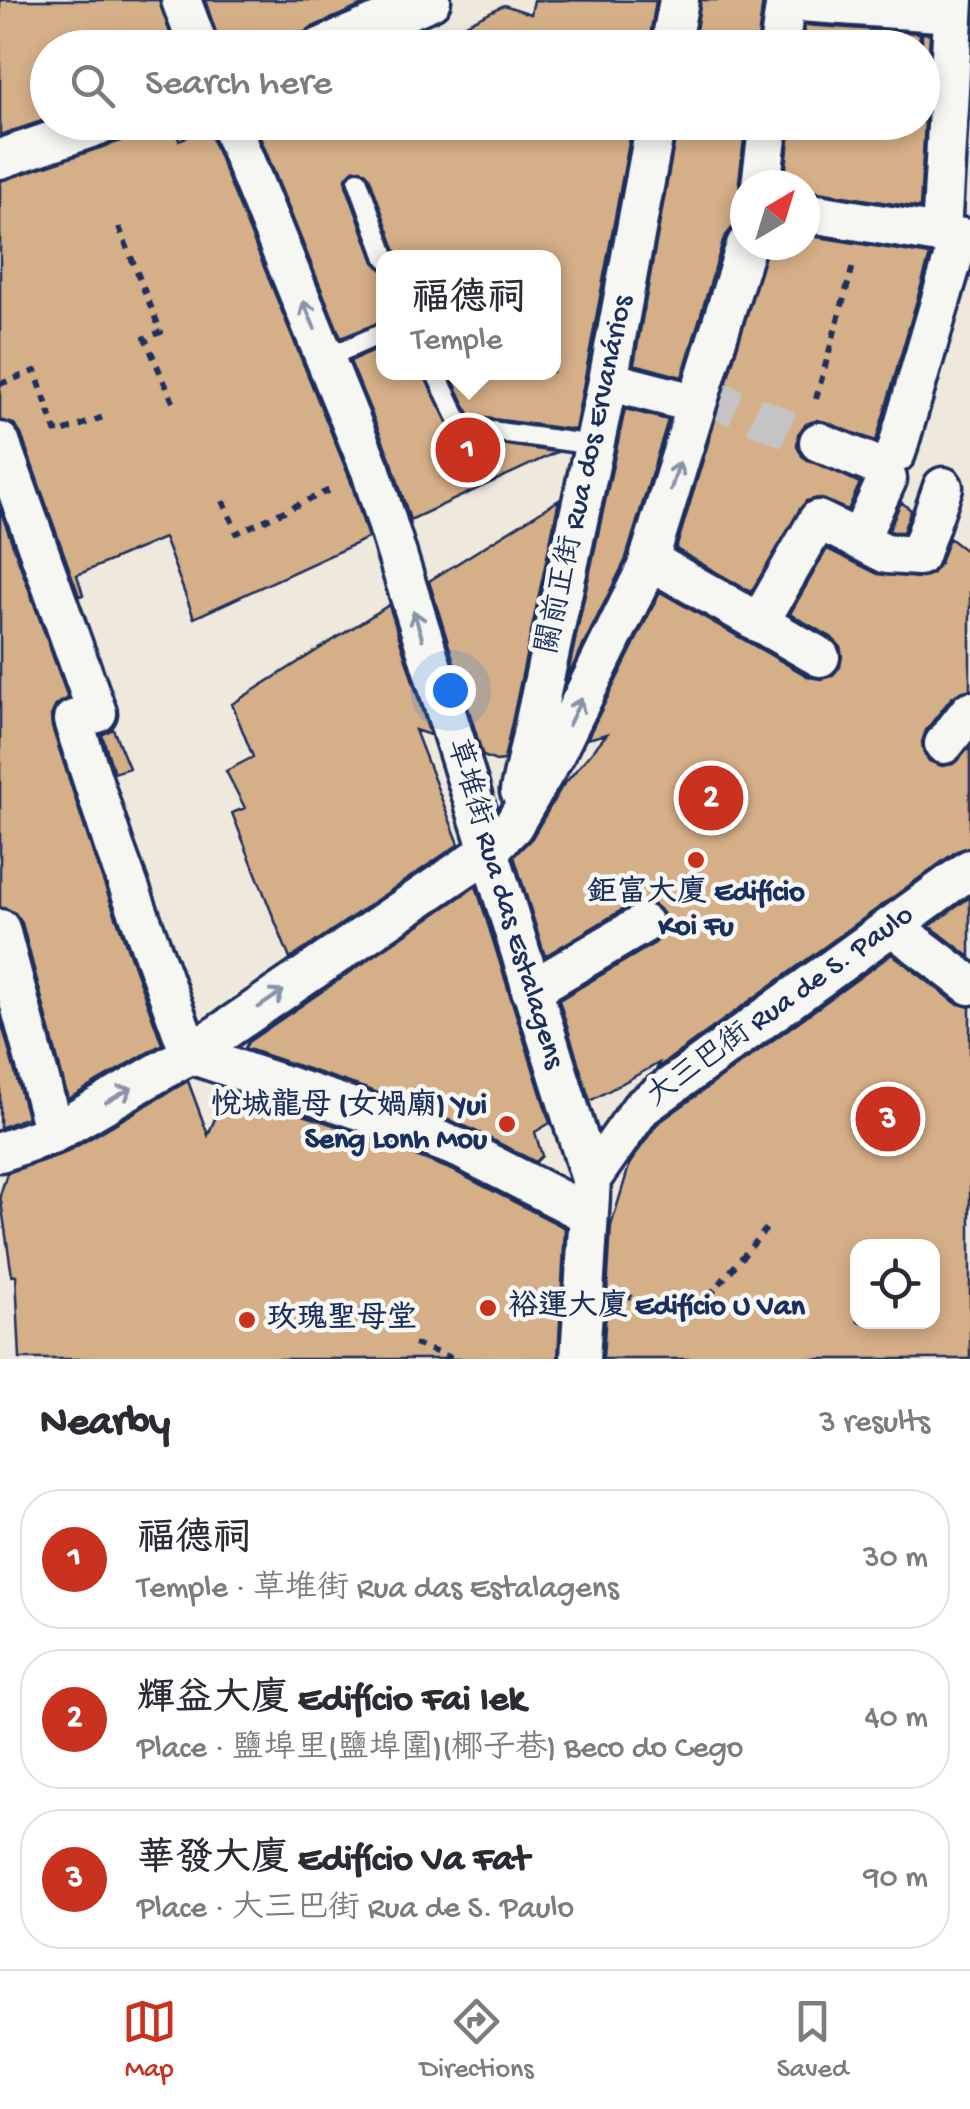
<!DOCTYPE html>
<meta charset="utf-8">
<style>
body{margin:0;font-family:"Gochi Hand","LXGW WenKai TC",sans-serif;background:#f7f7f7;color:#2b2b33}
.controls{position:absolute;right:30px;bottom:30px;display:grid;overflow:hidden;border-radius:20px;box-shadow:0 5px 15px #0003}
.controls button{width:90px;height:90px;display:grid;place-items:center;padding:0;border:0;border-bottom:2px solid #e1e1e2;background:#fff;color:#2b2b33;font:50px sans-serif}
.compass{position:absolute;left:730px;top:170px;width:90px;height:90px;border-radius:50%;background:#fff;box-shadow:0 5px 15px #0003;rotate:38deg}
.you{position:absolute;left:450px;top:690px;width:35px;height:35px;margin:-25px;border:8px solid #fff;border-radius:50%;background:#1a73e8;box-shadow:0 0 0 15px #1a73e833}
.badge{display:grid;place-items:center;width:65px;height:65px;border-radius:50%;background:#c8321e;color:#fff;font-size:32px;font-weight:700}
.pin{position:absolute;translate:-50% -50%;border:5px solid #fff;box-shadow:0 2px 10px #0006}
.popup{position:absolute;left:376px;top:250px;width:185px;height:130px;box-sizing:border-box;display:grid;place-content:center;border-radius:20px;background:#fff;filter:drop-shadow(0 2px 8px #0005);font-size:32px;white-space:nowrap;color:#7c7c81}
.popup b{font-size:38px;color:#2b2b33}
.popup::after{content:'';position:absolute;left:50%;top:100%;margin-left:-20px;border:20px solid transparent;border-top-color:#fff}
.list{margin:0;padding:0;list-style:none}
h2{display:flex;justify-content:space-between;align-items:center;height:130px;margin:0;padding:0 40px;font-size:42px}
h2 small{font-size:32px;font-weight:400;color:#7c7c81}
.list li{display:grid;grid-template-columns:65px 1fr auto;gap:30px;align-items:center;box-sizing:border-box;height:140px;margin:0 20px 20px;padding:0 20px;border:2px solid #e1e1e2;border-radius:40px}
.list b{display:block;font-size:38px;white-space:nowrap}
.list p{margin:0;font-size:32px;white-space:nowrap;color:#7c7c81}
.list em{font-size:32px;font-style:normal;color:#7c7c81}
.icon{flex:none;width:55px;height:55px;fill:none;stroke:currentColor;stroke-width:2;stroke-linecap:round;stroke-linejoin:round}
.map{position:relative;flex:none;width:970px;height:1359px;overflow:hidden}
.search{position:absolute;background:#fff;box-shadow:0 5px 15px #0003;left:30px;right:30px;top:30px;height:110px;display:flex;align-items:center;gap:25px;box-sizing:border-box;padding:0 35px;border-radius:55px;color:#7c7c81;font-size:38px}
.sheet{height:610px;background:#fff}
nav{display:flex;justify-content:space-around;align-items:center;box-sizing:border-box;height:140px;border-top:2px solid #e1e1e2;background:#fff;font-size:28px;color:#7c7c81}
nav a{display:grid;justify-items:center;gap:5px}
nav .on{color:#c8321e}
.map>svg:first-child{display:block}
.building{fill:#d5af87;stroke:#1b2f5e;stroke-width:2.5;fill-rule:evenodd}
.lines{fill:none;stroke-linecap:round;stroke-linejoin:round}
.street-tunnel{stroke:#c5c3c4;stroke-width:38;stroke-dasharray:38 19;stroke-linecap:butt}
.lane-casing{stroke:#1b2f5e;stroke-width:25}
.street-casing{stroke:#1b2f5e;stroke-width:45}
.path{stroke:#1b2f5e;stroke-width:6;stroke-dasharray:8 8;stroke-linecap:butt}
.lane{stroke:#f6f6f2;stroke-width:18}
.street{stroke:#f6f6f2;stroke-width:38}
.oneway{stroke:#8892a8}
.poi-dot{fill:#c8321e;stroke:#f6f6f2;stroke-width:4}
.labels{text-anchor:middle;dominant-baseline:central;stroke-width:9;stroke-linejoin:round;paint-order:stroke}
.street-label{font-size:30px;fill:#1b2f5e;stroke:#f6f6f2}
.poi-label{font-size:30px;font-weight:bold;fill:#1b2f5e;stroke:#f6f6f2;text-anchor:start}
</style>
<div class="map">
<svg width="970" height="1359" viewBox="0 0 970 1359">
<rect width="100%" height="100%" fill="#efe8dd"/>
<filter id="ink" filterUnits="userSpaceOnUse"><feTurbulence type="fractalNoise" baseFrequency=".01" numOctaves="2"/><feDisplacementMap in="SourceGraphic" scale="20" xChannelSelector="R" yChannelSelector="G"/><feConvolveMatrix kernelMatrix="1 2 1 2 8 2 1 2 1" color-interpolation-filters="sRGB"/></filter>
<g filter="url(#ink)">
<!-- building -->
<path class="building" d="M0,0H159L175,48H48V119L0,135Z
M205,0H374L310,28L301,35L298,48H221Z
M534,0L656,1L648,48H417L504,5L531,14Z
M701,0H763L757,48H693Z
M805,25L920,33L919,48H802Z
M922,33L930,34L920,208L805,190V185H784L791,122H922Z
M254,122H633L575,430L470,416L449,372H553V258H398L369,176L361,169L353,170L346,178V185L374,262L383,270V321L341,338Z
M678,122H746L739,182L745,200V223L732,228L724,238L682,377L634,364Z
M172,124L179,140L208,129L350,479L368,538L194,618L164,538L77,575L83,595L79,596L21,434L14,424L0,420V181Z
M805,235L930,255L876,441L817,420L806,424L798,434L797,446L802,456L860,483L848,510L818,498L806,501L751,592L676,549L768,245H805Z
M383,347V372H423L456,438L557,452L410,520L392,463L350,361Z
M625,409L668,420L625,561L567,678Z
M559,500L504,760L496,761L483,756L429,581Z
M901,502L911,510L903,532H893L889,530Z
M0,509L68,698L56,705L51,716L52,727L93,853L162,1044L68,1099L22,923L15,913L0,907Z
M949,538L970,554V689L952,697L926,730L922,742L924,753L929,761L942,766L953,764L970,747V847L957,851L657,1068L659,1063L590,1101L559,1000L655,943L663,934L665,923L663,913L653,904L642,902L632,904L545,956L514,856L532,838L561,788L607,734L587,739L660,592L809,677L821,679L832,676L840,667L842,656L840,646L831,637L790,614L827,549L878,574L918,578L932,574L940,563Z
M389,605L430,735L415,730L459,844L290,959L232,813L245,808L226,771L253,757L232,704Z
M113,729L129,768L114,773L102,735Z
M476,886L550,1123L535,1132L542,1156L536,1162L469,1128L370,1090L245,1048L248,1042Z
M970,897V957L930,926Z
M892,954L956,1003L970,1007V1359H603L611,1226L630,1163L657,1124ZM858,1246H932V1322H858Z
M0,1017L27,1117L0,1128Z
M188,1081L208,1135L227,1090L355,1132L452,1170L565,1228L558,1359H20L16,1275L12,1276L0,1195L7,1173L65,1153Z"/>
<g class="lines">
<!-- street-tunnel -->
<path class="street-tunnel" d="M701,393L819,442"/>
<defs>
<path id="lane" d="M358,181L386,258
M326,358L383,333
M435,372L462,427L594,445"/>
<path id="street" d="M181,0L199,48
M786,1L953,13
M320,48L431,0
M670,48L679,0
M779,48L786,0
M229,122L371,471L591,1179
M0,159L108,122
M761,185L769,122
M805,212L963,238
M941,234L954,0
M608,381L697,404
M0,442L97,713L73,720L114,846L190,1054
M819,442L870,463
M896,453L959,238
M859,540L887,554L919,556L943,487
M649,560L820,657
M759,623L818,520L859,540L887,479
M944,744L970,711
M520,791L608,381L656,122
M892,926L970,985
M0,929L54,1133
M531,990L643,924
M190,1054L363,1111L461,1149L586,1213
M0,1152L54,1133L190,1054L487,852L513,826L555,754L646,569L746,245
M580,1359L591,1179L641,1108L970,869"/>
</defs>
<!-- lane casing -->
<use href="#lane" class="lane-casing"/>
<!-- street casing -->
<use href="#street" class="street-casing"/>
<!-- path -->
<path class="path" d="M119,227L161,332L145,338L173,402
M0,384L35,371L57,434L106,416
M816,399L854,262
M223,501L237,533L334,488
M624,1295L680,1316L706,1300L766,1229
M414,1344L455,1359"/>
<!-- lane -->
<use href="#lane" class="lane"/>
<!-- street -->
<use href="#street" class="street"/>
</g>
<!-- one-way arrows -->
<defs><path id="oneway-shaft" d="M-6 0H5M1.5-3L5.5 0L1.5 3" fill="none" stroke-width="1.6" stroke-linecap="round" stroke-linejoin="round" transform="scale(2.5)"/></defs>
<g class="oneway">
<use href="#oneway-shaft" transform="translate(309 315) rotate(-113)"/>
<use href="#oneway-shaft" transform="translate(675 476) rotate(-73)"/>
<use href="#oneway-shaft" transform="translate(418 625) rotate(-107)"/>
<use href="#oneway-shaft" transform="translate(575 712) rotate(-64)"/>
<use href="#oneway-shaft" transform="translate(271 999) rotate(-34)"/>
<use href="#oneway-shaft" transform="translate(119 1095) rotate(-30)"/>
</g>
</g>
<!-- markers -->
<g class="poi-dot">
<circle cx="696" cy="860" r="10"/>
<circle cx="507" cy="1124" r="10"/>
<circle cx="488" cy="1308" r="10"/>
<circle cx="247" cy="1320" r="10"/>
</g>
<g class="labels">
<!-- street labels -->
<g class="street-label">
<text transform="translate(587 475) rotate(-78)">關前正街 Rua dos Ervanários</text>
<text transform="translate(504 904) rotate(73)">草堆街 Rua das Estalagens</text>
<text transform="translate(781 1007) rotate(-36)">大三巴街 Rua de S. Paulo</text>
</g>
<!-- poi labels -->
<g class="poi-label">
<text x="696" y="894" text-anchor="middle">鉅富大廈 Edifício<tspan x="696" dy="34">Koi Fu</tspan></text>
<text x="487" y="1107" text-anchor="end">悅城龍母 (女媧廟) Yui<tspan x="487" dy="34">Seng Lonh Mou</tspan></text>
<text x="508" y="1308">裕運大廈 Edifício U Van</text>
<text x="267" y="1320">玫瑰聖母堂</text>
</g>
</g>
</svg>
<div class="controls">
<button><svg class="icon" aria-label="locate" viewBox="0 0 24 24"><circle cx="12" cy="12" r="6"/><path d="M12 2v4M12 18v4M2 12h4M18 12h4"/></svg></button>
</div>
<svg class="compass" viewBox="-18 -18 36 36"><path d="M0-13l5 13h-10z" fill="#e53935"/><path d="M0 13l5-13h-10z" fill="#7c7c81"/></svg>
<div class="you"></div>
<div class="pin badge" style="left:468px;top:450px">1</div>
<div class="popup"><b>福德祠</b>Temple</div>
<div class="pin badge" style="left:711px;top:798px">2</div>
<div class="pin badge" style="left:888px;top:1119px">3</div>
<div class="search"><svg class="icon" aria-label="search" viewBox="0 0 24 24"><circle cx="10" cy="10" r="6"/><path d="M15 15l6 6"/></svg>Search here</div>
</div>
<section class="sheet">
<h2>Nearby<small>3 results</small></h2>
<ul class="list">
<li><span class="badge">1</span><div><b>福德祠</b><p>Temple · 草堆街 Rua das Estalagens</p></div><em>30 m</em></li>
<li><span class="badge">2</span><div><b>輝益大廈 Edifício Fai Iek</b><p>Place · 鹽埠里(鹽埠圍)(椰子巷) Beco do Cego</p></div><em>40 m</em></li>
<li><span class="badge">3</span><div><b>華發大廈 Edifício Va Fat</b><p>Place · 大三巴街 Rua de S. Paulo</p></div><em>90 m</em></li>
</ul>
</section>
<nav>
<a class="on"><svg class="icon" aria-label="map" viewBox="0 0 24 24"><path d="M3 6l6-2 6 2 6-2v14l-6 2-6-2-6 2zM9 4v14M15 6v14"/></svg>Map</a>
<a><svg class="icon" aria-label="directions" viewBox="0 0 24 24"><path d="M12 3l9 9-9 9-9-9zM9 14v-3h6M13 9l2 2-2 2"/></svg>Directions</a>
<a><svg class="icon" aria-label="saved" viewBox="0 0 24 24"><path d="M7 4h10v16l-5-4-5 4z"/></svg>Saved</a>
</nav>
